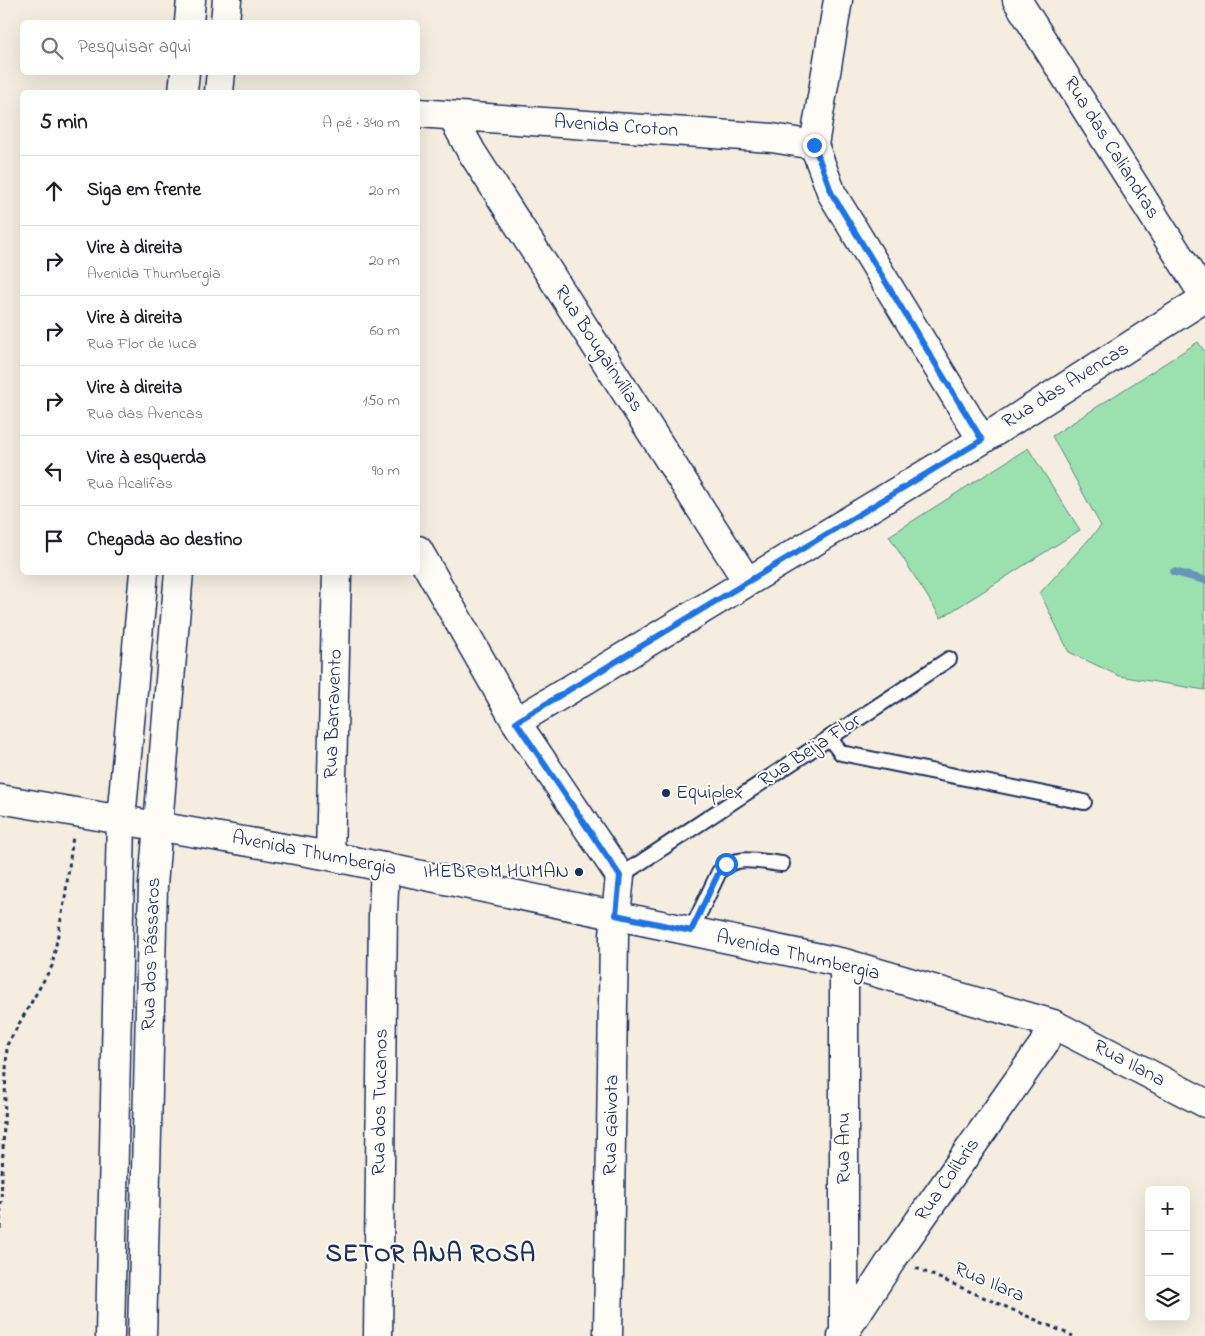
<!DOCTYPE html>
<html lang="pt">
<meta charset="utf-8">
<style>
body{margin:0;font-family:"Indie Flower",sans-serif;background:#f6f6f6;color:#202124}
.controls{position:absolute;right:15px;bottom:15px;display:grid;overflow:hidden;border-radius:8px;box-shadow:0 5px 20px #0002}
.controls button{width:45px;height:45px;display:grid;place-items:center;padding:0;border:0;border-bottom:1px solid #e0e0e0;background:#fff;color:#202124;font:25px sans-serif}
.stop{position:absolute;width:15px;height:15px;margin:-11px;border:4px solid #1a73e8;border-radius:50%;background:#fff}
.stop.end{background:#1a73e8;border-color:#fff;box-shadow:0 1px 5px #0008}
.list{margin:0;padding:0;list-style:none}
h2{display:flex;justify-content:space-between;align-items:center;height:65px;margin:0;padding:0 20px;font-size:21px}
h2 small{font-size:16px;font-weight:400;color:#757577}
.list li{display:grid;grid-template-columns:32px 1fr auto;gap:15px;align-items:center;box-sizing:border-box;height:70px;padding:0 20px;border-top:1px solid #e0e0e0}
.list b{display:block;font-size:19px;white-space:nowrap}
.list p{margin:0;font-size:16px;white-space:nowrap;color:#757577}
.list em{font-size:16px;font-style:normal;color:#757577}
.icon{flex:none;width:28px;height:28px;fill:none;stroke:currentColor;stroke-width:2;stroke-linecap:round;stroke-linejoin:round}
.map{position:relative;flex:none;width:1205px;height:1336px;overflow:hidden}
.search{position:absolute;background:#fff;box-shadow:0 5px 20px #0002;left:20px;top:20px;width:400px;height:55px;display:flex;align-items:center;gap:12px;box-sizing:border-box;padding:0 18px;border-radius:8px;color:#757577;font-size:19px}
.panel{position:absolute;background:#fff;box-shadow:0 5px 20px #0002;left:20px;top:90px;width:400px;height:485px;border-radius:8px}
.map>svg:first-child{display:block}
.green{fill:#9be1ae;stroke:#5b8886}
.lines{fill:none;stroke-linecap:round;stroke-linejoin:round}
.stream{stroke:#6595ba;stroke-width:8}
.service-casing{stroke:#1b2f5e;stroke-width:18}
.minor-casing{stroke:#1b2f5e;stroke-width:31}
.path{stroke:#1b2f5e;stroke-width:3;stroke-dasharray:4 4;stroke-linecap:butt}
.service{stroke:#fdfcf7;stroke-width:14}
.minor{stroke:#fdfcf7;stroke-width:28}
.route{stroke:#1a73e8;stroke-width:6}
.poi-dot{fill:#1b2f5e;stroke:#fdfcf7;stroke-width:2}
.labels{text-anchor:middle;dominant-baseline:central;stroke-width:4;stroke-linejoin:round;paint-order:stroke}
.street-label{font-size:20px;fill:#1b2f5e;stroke:#fdfcf7}
.poi-label{font-size:20px;fill:#1b2f5e;stroke:#fdfcf7;text-anchor:start}
.district-label{font-size:25px;font-weight:bold;letter-spacing:1px;fill:#1b2f5e;stroke:#fdfcf7}
</style>
<div class="map">
<svg width="1205" height="1336" viewBox="0 0 1205 1336">
<rect width="100%" height="100%" fill="#f4ede0"/>
<filter id="ink" filterUnits="userSpaceOnUse"><feTurbulence type="fractalNoise" baseFrequency=".02" numOctaves="2"/><feDisplacementMap in="SourceGraphic" scale="10" xChannelSelector="R" yChannelSelector="G"/><feConvolveMatrix kernelMatrix="1 2 1 2 8 2 1 2 1" color-interpolation-filters="sRGB"/></filter>
<g filter="url(#ink)">
<!-- green -->
<path class="green" d="M1198,342L1205,352V690L1119,676L1069,652L1040,593L1101,526L1052,436Z
M1028,448L1080,530L941,618L889,536Z"/>
<g class="lines">
<!-- stream -->
<path class="stream" d="M1174,572L1205,580"/>
<defs>
<path id="service" d="M830,739L841,753L1084,802
M620,876L949,659
M691,931L719,872C735,853 760,862 782,864"/>
<path id="minor" d="M838,0L814,145L832,194L982,440
M1017,0L1205,297
M189,22L191,0
M225,22L227,0
M183,92L185,72
M219,92L221,72
M418,113L772,138L814,145
M452,116L471,151L747,581
M418,550L516,722L620,876L614,935L608,1336
M516,722L982,440L1205,298
M0,799L330,856L844,963L1053,1024L1205,1103
M330,856L337,572
M844,963V1332
M110,1336L121,819L144,572
M142,1336L153,885L179,572
M378,1336L383,911L385,867
M842,1336L893,1258L1043,1045L1053,1024"/>
</defs>
<!-- service casing -->
<use href="#service" class="service-casing"/>
<!-- minor casing -->
<use href="#minor" class="minor-casing"/>
<!-- path -->
<path class="path" d="M0,1229L7,1045L52,966L65,898L73,836
M916,1268L1073,1336"/>
<!-- service -->
<use href="#service" class="service"/>
<!-- minor -->
<use href="#minor" class="minor"/>
</g>
</g>
<g class="lines" filter="url(#ink)">
<!-- route -->
<path class="route" d="M726,864L719,872L691,931L616,915L620,876L516,722L982,440L832,194L814,145"/>
</g>
<!-- markers -->
<g class="poi-dot">
<circle cx="666" cy="793" r="5"/>
<circle cx="579" cy="872" r="5"/>
</g>
<g class="labels">
<!-- street labels -->
<g class="street-label">
<text transform="translate(616 127) rotate(4)">Avenida Croton</text>
<text transform="translate(1111 148) rotate(58)">Rua das Caliandras</text>
<text transform="translate(598 349) rotate(57)">Rua Bougainvílias</text>
<text transform="translate(1066 386) rotate(-32)">Rua das Avencas</text>
<text transform="translate(334 714) rotate(-88)">Rua Barravento</text>
<text transform="translate(810 751) rotate(-33)">Rua Beija Flor</text>
<text transform="translate(314 854) rotate(11)">Avenida Thumbergia</text>
<text transform="translate(152 954) rotate(-88)">Rua dos Pássaros</text>
<text transform="translate(798 956) rotate(13)">Avenida Thumbergia</text>
<text transform="translate(1129 1064) rotate(28)">Rua Ilana</text>
<text transform="translate(381 1102) rotate(-89)">Rua dos Tucanos</text>
<text transform="translate(612 1125) rotate(-89)">Rua Gaivota</text>
<text transform="translate(844 1148) rotate(-90)">Rua Anu</text>
<text transform="translate(948 1180) rotate(-55)">Rua Colibris</text>
<text transform="translate(989 1283) rotate(23)">Rua Ilara</text>
</g>
<!-- poi labels -->
<g class="poi-label">
<text x="676" y="793">Equiplex</text>
<text x="569" y="872" text-anchor="end">IHEBROM HUMAN</text>
</g>
<!-- district labels -->
<g class="district-label">
<text x="431" y="1255">SETOR ANA ROSA</text>
</g>
</g>
</svg>
<div class="controls">
<button>+</button>
<button>−</button>
<button><svg class="icon" aria-label="layers" viewBox="0 0 24 24"><path d="M12 4l9 5-9 5-9-5zM3 14l9 5 9-5"/></svg></button>
</div>
<div class="stop" style="left:726px;top:864px"></div>
<div class="stop end" style="left:814px;top:145px"></div>
<div class="search"><svg class="icon" aria-label="search" viewBox="0 0 24 24"><circle cx="10" cy="10" r="6"/><path d="M15 15l6 6"/></svg>Pesquisar aqui</div>
<section class="panel">
<h2>5 min<small>A pé · 340 m</small></h2>
<ul class="list">
<li><svg class="icon" aria-label="ahead" viewBox="0 0 24 24"><path d="M12 20V5M6 11l6-6 6 6"/></svg><div><b>Siga em frente</b></div><em>20 m</em></li>
<li><svg class="icon" aria-label="right" viewBox="0 0 24 24"><path d="M7 20v-9h11M14 6l5 5-5 5"/></svg><div><b>Vire à direita</b><p>Avenida Thumbergia</p></div><em>20 m</em></li>
<li><svg class="icon" aria-label="right" viewBox="0 0 24 24"><path d="M7 20v-9h11M14 6l5 5-5 5"/></svg><div><b>Vire à direita</b><p>Rua Flor de Iuca</p></div><em>60 m</em></li>
<li><svg class="icon" aria-label="right" viewBox="0 0 24 24"><path d="M7 20v-9h11M14 6l5 5-5 5"/></svg><div><b>Vire à direita</b><p>Rua das Avencas</p></div><em>150 m</em></li>
<li><svg class="icon" aria-label="left" viewBox="0 0 24 24"><path d="M17 20v-9H6M10 6l-5 5 5 5"/></svg><div><b>Vire à esquerda</b><p>Rua Acalifas</p></div><em>90 m</em></li>
<li><svg class="icon" aria-label="arrive" viewBox="0 0 24 24"><path d="M6 21V4h12l-3 4 3 4H6"/></svg><div><b>Chegada ao destino</b></div></li>
</ul>
</section>
</div>
